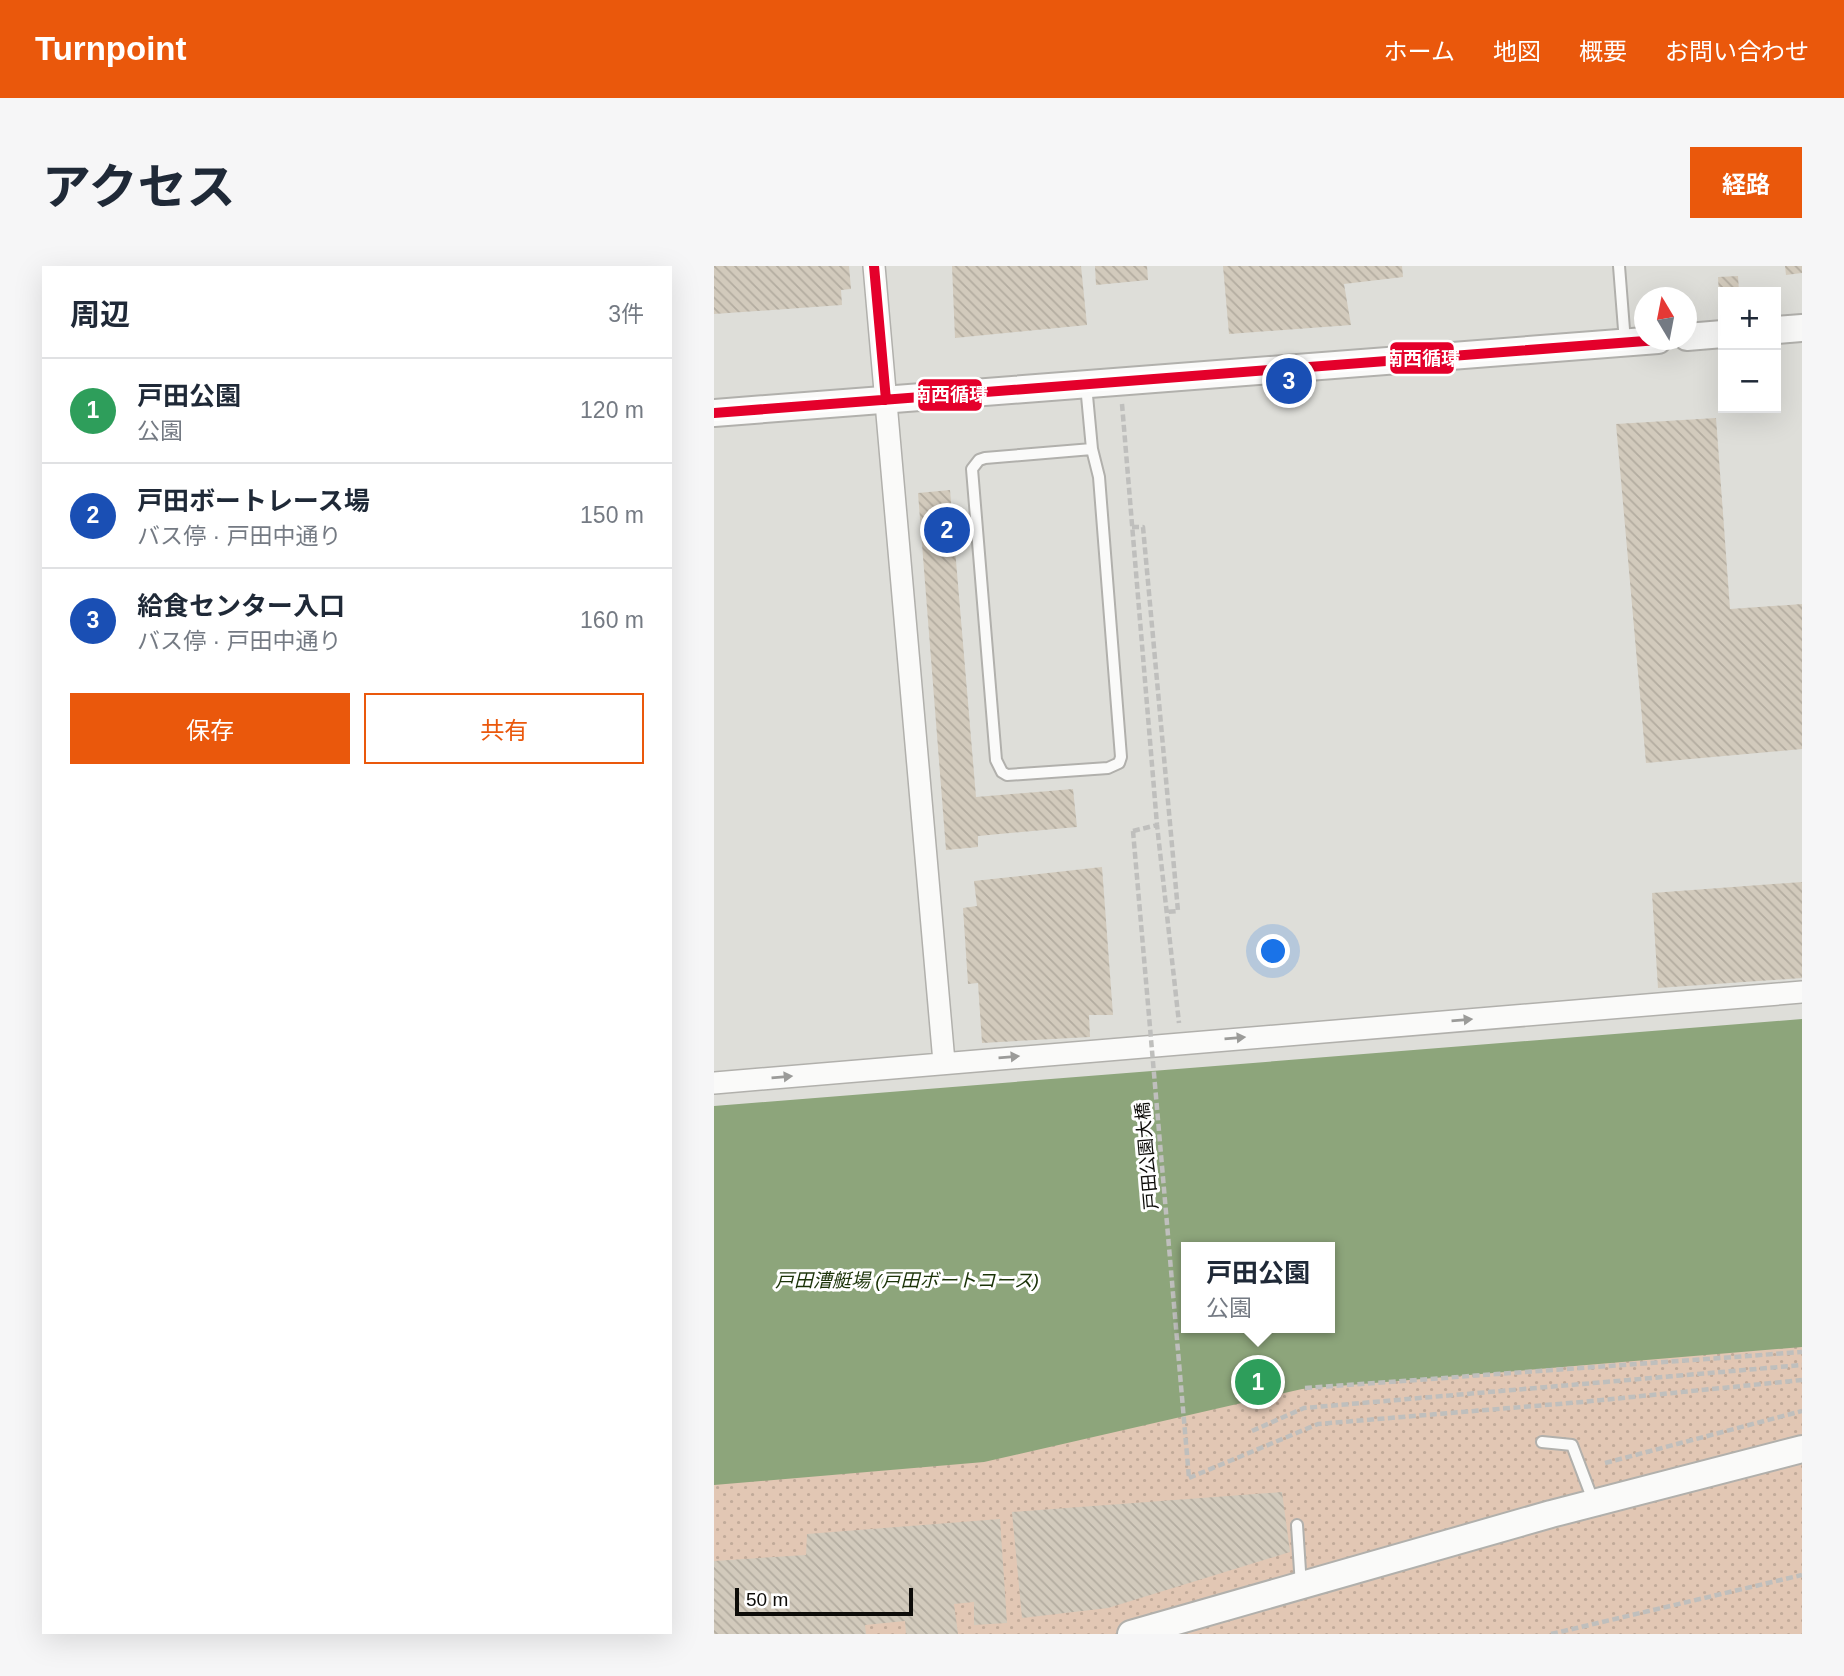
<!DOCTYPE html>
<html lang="ja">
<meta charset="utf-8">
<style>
body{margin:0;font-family:Arial,"Noto Sans JP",sans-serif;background:#f6f6f7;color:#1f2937}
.controls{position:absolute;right:21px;top:21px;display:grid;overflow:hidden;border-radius:0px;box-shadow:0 7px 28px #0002}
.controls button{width:63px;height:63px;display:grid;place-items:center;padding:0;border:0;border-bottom:2px solid #e0e1e3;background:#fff;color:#1f2937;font:35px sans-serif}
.compass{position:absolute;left:920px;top:21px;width:63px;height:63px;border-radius:50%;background:#fff;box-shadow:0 7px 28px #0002;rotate:350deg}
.scale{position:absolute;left:21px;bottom:18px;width:178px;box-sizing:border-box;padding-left:7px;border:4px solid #0d0c09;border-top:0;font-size:19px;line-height:24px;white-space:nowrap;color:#0d0c09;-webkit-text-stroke:5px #fff;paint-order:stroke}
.you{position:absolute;left:560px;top:686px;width:24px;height:24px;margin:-18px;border:5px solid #fff;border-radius:50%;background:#1a73e8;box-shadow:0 0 0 10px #1a73e833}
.badge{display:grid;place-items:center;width:46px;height:46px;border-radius:50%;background:#ea580c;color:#fff;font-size:23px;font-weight:700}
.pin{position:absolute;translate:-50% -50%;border:4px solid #fff;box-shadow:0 2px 7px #0006}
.popup{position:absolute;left:467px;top:976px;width:154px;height:91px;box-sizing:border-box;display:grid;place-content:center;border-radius:0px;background:#fff;filter:drop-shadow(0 2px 5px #0005);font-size:23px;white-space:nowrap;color:#747a83}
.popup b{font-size:26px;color:#1f2937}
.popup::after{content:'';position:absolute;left:50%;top:100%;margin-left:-14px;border:14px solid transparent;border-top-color:#fff}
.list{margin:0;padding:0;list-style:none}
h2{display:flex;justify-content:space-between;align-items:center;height:91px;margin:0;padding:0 28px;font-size:30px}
h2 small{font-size:23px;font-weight:400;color:#747a83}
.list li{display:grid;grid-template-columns:46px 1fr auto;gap:21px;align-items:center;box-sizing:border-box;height:105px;padding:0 28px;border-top:2px solid #e0e1e3}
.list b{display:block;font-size:26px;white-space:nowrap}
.list p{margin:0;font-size:23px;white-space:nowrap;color:#747a83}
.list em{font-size:23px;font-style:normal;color:#747a83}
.actions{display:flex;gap:14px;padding:21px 28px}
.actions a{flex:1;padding:16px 0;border:2px solid #ea580c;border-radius:0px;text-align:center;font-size:24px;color:#ea580c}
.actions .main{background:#ea580c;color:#fff}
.map{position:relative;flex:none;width:1088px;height:1368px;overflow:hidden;border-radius:0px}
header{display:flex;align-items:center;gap:42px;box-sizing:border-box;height:98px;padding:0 35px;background:#ea580c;color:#fff}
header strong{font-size:33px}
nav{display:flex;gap:38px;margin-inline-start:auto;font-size:24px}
.intro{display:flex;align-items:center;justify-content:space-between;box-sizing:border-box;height:168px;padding:0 42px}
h1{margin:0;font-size:49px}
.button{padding:18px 32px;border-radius:0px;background:#ea580c;color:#fff;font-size:24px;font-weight:700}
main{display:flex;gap:42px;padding:0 42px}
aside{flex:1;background:#fff;border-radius:0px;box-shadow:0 7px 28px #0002}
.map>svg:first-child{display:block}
.park{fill:url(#park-dots);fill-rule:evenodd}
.water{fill:#8da57b;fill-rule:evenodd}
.building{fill:url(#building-back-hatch)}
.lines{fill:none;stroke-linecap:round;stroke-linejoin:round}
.service-casing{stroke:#b1b0ac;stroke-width:14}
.minor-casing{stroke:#b1b0ac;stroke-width:24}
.tertiary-casing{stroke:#b1b0ac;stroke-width:30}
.path{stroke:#bfbfbd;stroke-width:4.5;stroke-dasharray:7 3.5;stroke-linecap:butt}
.service{stroke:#fafaf9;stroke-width:10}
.minor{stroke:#fafaf9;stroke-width:21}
.tertiary{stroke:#fafaf9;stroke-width:26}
.path-bridge{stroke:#bfbfbd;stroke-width:4.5;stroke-dasharray:7 3.5;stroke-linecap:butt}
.bus-1-casing{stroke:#fff;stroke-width:16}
.bus-1{stroke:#e4002b;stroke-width:10}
.oneway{fill:#9b9b99}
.labels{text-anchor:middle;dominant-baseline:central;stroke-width:6;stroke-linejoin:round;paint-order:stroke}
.street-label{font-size:18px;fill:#0d0c09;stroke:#fff}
.water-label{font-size:19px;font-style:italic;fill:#1b3308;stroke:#fff}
.line-badge{stroke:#fff;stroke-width:2.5}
.badge-label{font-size:19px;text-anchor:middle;font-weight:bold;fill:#fff}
</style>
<header>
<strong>Turnpoint</strong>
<nav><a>ホーム</a><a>地図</a><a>概要</a><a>お問い合わせ</a></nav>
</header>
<div class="intro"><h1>アクセス</h1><a class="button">経路</a></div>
<main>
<aside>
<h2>周辺<small>3件</small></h2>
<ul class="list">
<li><span class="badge" style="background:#2e9e5b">1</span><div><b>戸田公園</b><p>公園</p></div><em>120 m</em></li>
<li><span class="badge" style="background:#1a4fb4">2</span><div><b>戸田ボートレース場</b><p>バス停 · 戸田中通り</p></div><em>150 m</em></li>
<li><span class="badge" style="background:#1a4fb4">3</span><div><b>給食センター入口</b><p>バス停 · 戸田中通り</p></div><em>160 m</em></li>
</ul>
<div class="actions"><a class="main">保存</a><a>共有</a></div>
</aside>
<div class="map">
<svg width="1088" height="1368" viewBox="0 0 1088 1368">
<defs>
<pattern id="park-dots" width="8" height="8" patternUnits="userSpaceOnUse" patternTransform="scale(1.75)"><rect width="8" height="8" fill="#e2c7b4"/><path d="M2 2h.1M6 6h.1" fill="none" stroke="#c1aa99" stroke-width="1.8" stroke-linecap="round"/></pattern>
<pattern id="building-back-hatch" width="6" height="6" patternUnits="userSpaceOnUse" patternTransform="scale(1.75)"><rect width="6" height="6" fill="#d2cabc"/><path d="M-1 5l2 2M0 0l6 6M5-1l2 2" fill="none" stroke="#b3aca0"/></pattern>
</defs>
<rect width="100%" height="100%" fill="#deded9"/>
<!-- park -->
<path class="park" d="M1088,758V1368H0V864ZM472,981H616V1062H472Z"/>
<!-- water -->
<path class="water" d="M1088,753V1081L588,1123L270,1196L0,1219V840ZM472,981H616V1062H472Z"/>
<!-- building -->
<path class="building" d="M0,0H135L137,23L127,24L128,39L0,48Z
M238,0H367L373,59L241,72Z
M381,0H433L434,14L382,19Z
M509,0H688L689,11L630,18L637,59L515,68Z
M1071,0H1088V7L1072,9Z
M1024,10L1025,26H1009V46L1006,47L1004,11Z
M1002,152L1016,343L1088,338V483L932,497L902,158Z
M236,224L262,531L359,523L363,561L264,570V581L232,584L204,227Z
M388,601L399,749H375L376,771L268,777L264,717L254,718L249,642L263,640L260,615Z
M1088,616V712L944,722L938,627Z
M568,1226L576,1286L394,1342L308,1352L298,1246Z
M286,1253L293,1357L260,1359V1336L240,1338L244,1368H192L191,1355L151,1359L152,1368H0V1295L92,1289L93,1268Z"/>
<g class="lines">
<defs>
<path id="service" d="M905,0L911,76
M372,119L378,183L385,211L407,491L405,497L394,502L293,509L288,506L282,494L258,203L265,194L271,192L378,183
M828,1176L858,1179L880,1237
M583,1259L587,1320"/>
<path id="minor" d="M160,0L230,796
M0,817L1088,726"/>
<path id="tertiary" d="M1062,64L1088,62
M973,71L1009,68
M0,147L944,74
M417,1368L837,1248L1088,1183"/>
</defs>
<!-- service casing -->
<use href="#service" class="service-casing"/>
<!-- minor casing -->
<use href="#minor" class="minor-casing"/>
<!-- tertiary casing -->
<use href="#tertiary" class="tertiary-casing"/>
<!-- path -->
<path class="path" d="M408,138L443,559L465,757
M418,261H429L464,645L453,646
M419,565L443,559
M591,1122L1088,1086
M538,1165L590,1142L1088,1099
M891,1197L1088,1145
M475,1212L604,1158L868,1136L1088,1114
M837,1368L1088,1309"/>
<!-- service -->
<use href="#service" class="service"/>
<!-- minor -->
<use href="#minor" class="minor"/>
<!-- tertiary -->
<use href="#tertiary" class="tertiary"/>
<!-- path-bridge -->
<path class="path-bridge" d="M419,565L475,1212"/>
<defs>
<path id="bus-1" d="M160,0L172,134
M0,147L944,74"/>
</defs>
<!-- bus-1 casing -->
<use href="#bus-1" class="bus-1-casing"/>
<!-- bus-1 -->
<use href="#bus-1" class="bus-1"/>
</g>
<!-- one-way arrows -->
<defs><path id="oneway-solid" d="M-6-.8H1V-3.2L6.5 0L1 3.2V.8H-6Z" transform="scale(1.75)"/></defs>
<g class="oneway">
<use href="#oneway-solid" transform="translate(748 754) rotate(-5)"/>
<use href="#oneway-solid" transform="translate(521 772) rotate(-5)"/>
<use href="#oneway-solid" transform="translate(295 791) rotate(-5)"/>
<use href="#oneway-solid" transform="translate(68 811) rotate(-5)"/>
</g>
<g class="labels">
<!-- street labels -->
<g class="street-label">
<text transform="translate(433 890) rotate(-95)">戸田公園大橋</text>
</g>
<!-- water labels -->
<g class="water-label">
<text x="193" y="1014">戸田漕艇場 (戸田ボートコース)</text>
</g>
</g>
<g class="line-badge">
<rect x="675" y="75" width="66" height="34" rx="7" fill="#e4002b"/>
<rect x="203" y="112" width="66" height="34" rx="7" fill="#e4002b"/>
</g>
<g class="badge-label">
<text x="708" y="99">南西循環</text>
<text x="236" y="135">南西循環</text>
</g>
</svg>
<div class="controls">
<button>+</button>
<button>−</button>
</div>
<svg class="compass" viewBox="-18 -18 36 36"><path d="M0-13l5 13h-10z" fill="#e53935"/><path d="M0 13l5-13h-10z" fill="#747a83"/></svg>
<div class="scale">50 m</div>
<div class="you"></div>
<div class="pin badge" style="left:544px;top:1116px;background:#2e9e5b">1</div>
<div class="popup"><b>戸田公園</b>公園</div>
<div class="pin badge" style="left:233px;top:264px;background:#1a4fb4">2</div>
<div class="pin badge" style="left:575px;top:115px;background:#1a4fb4">3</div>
</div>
</main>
